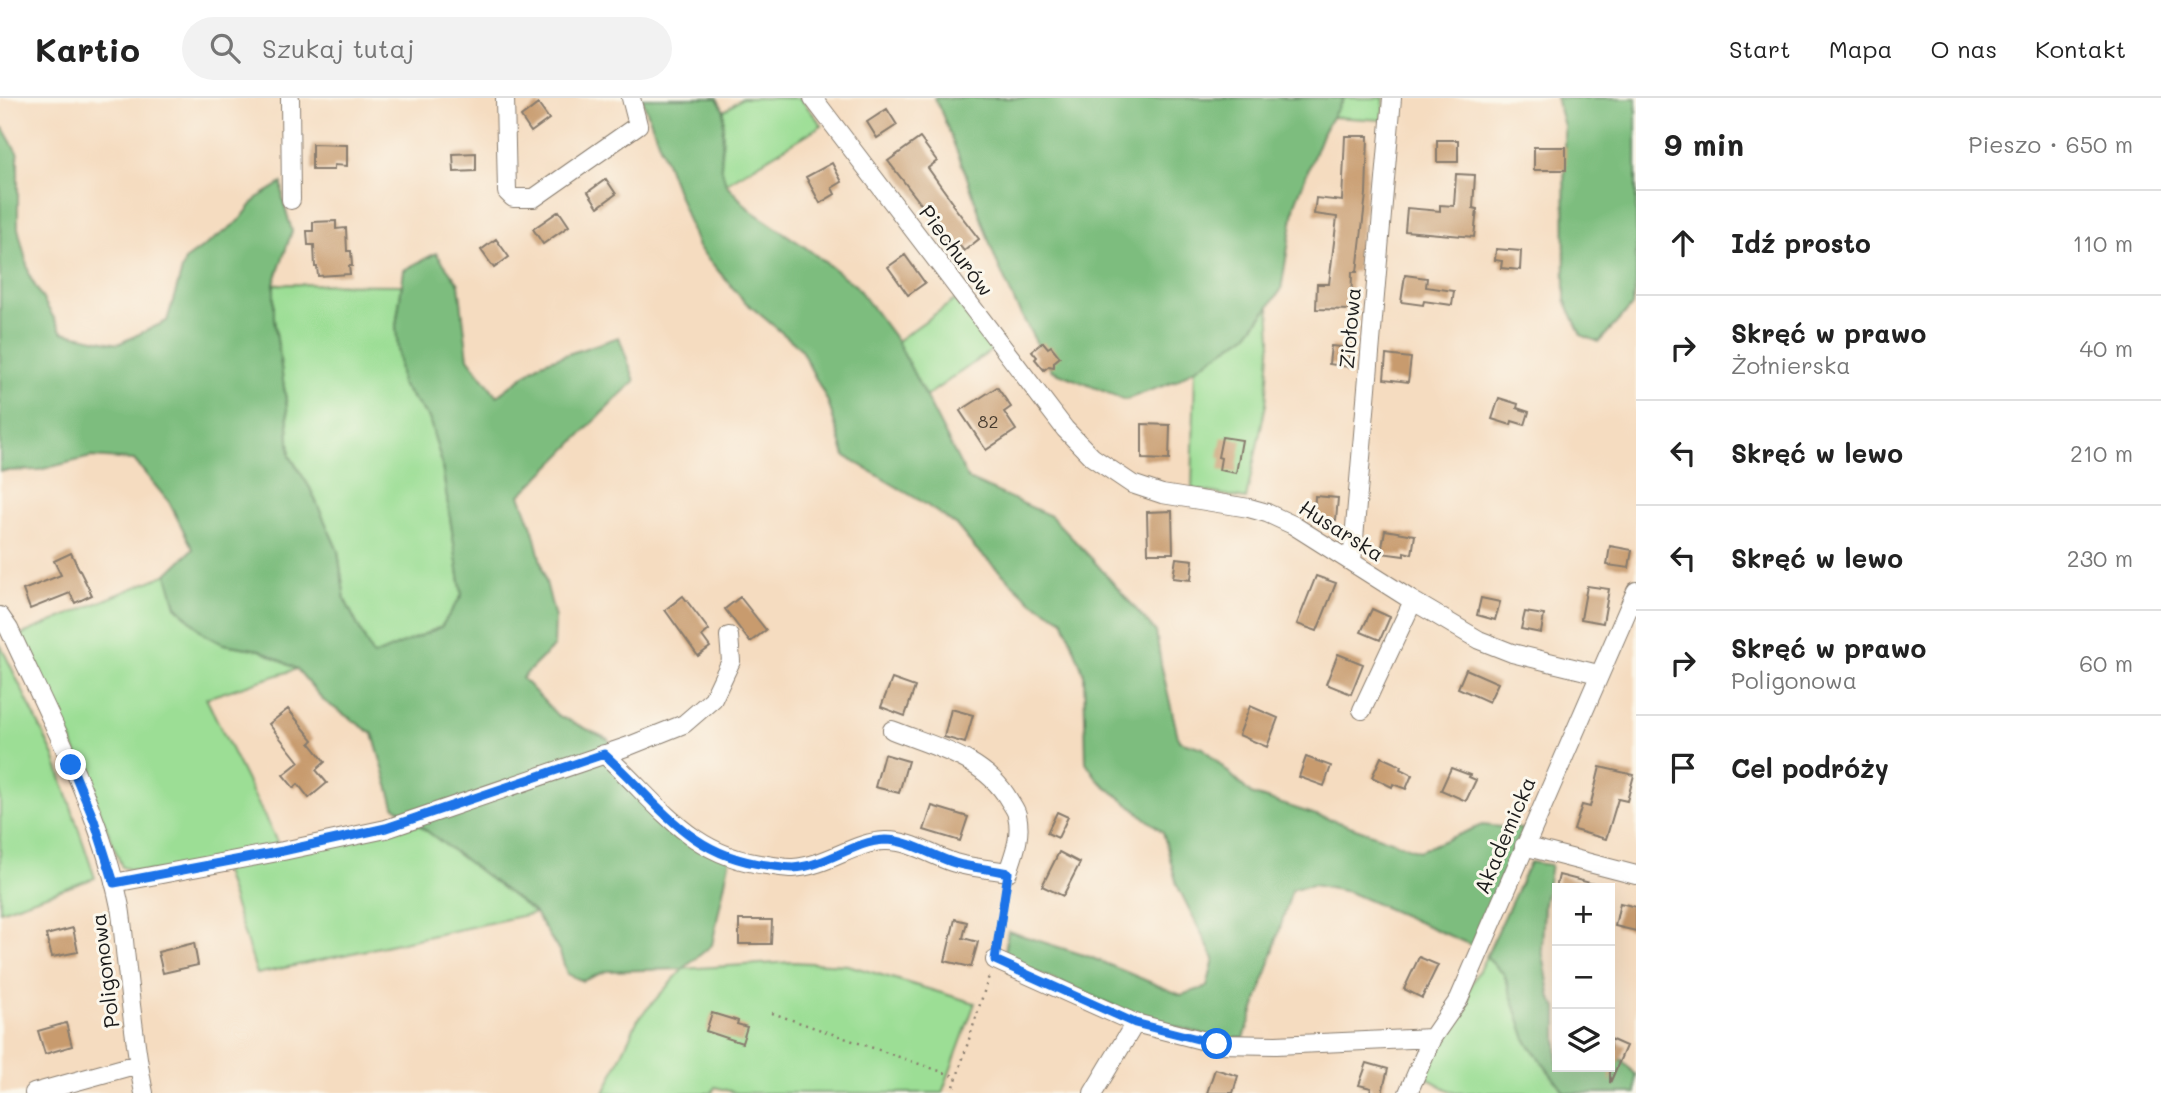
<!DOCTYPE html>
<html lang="pl">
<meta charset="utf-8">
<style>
body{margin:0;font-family:Mali,sans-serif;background:#f2f2f2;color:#222}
.controls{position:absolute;right:21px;bottom:21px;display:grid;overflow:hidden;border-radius:0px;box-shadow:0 7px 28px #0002}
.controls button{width:63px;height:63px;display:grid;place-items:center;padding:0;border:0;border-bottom:2px solid #e0e0e0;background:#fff;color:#222;font:35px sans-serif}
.stop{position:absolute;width:21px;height:21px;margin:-16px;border:5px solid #1a73e8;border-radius:50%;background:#fff}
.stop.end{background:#1a73e8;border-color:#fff;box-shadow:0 2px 7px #0008}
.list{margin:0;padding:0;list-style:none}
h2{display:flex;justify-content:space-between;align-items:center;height:91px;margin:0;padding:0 28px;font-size:30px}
h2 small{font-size:23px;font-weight:400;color:#767676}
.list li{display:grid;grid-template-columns:46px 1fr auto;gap:21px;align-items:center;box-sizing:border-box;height:105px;padding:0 28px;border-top:2px solid #e0e0e0}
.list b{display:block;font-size:26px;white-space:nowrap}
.list p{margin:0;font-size:23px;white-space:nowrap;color:#767676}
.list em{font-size:23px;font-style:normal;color:#767676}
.icon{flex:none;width:38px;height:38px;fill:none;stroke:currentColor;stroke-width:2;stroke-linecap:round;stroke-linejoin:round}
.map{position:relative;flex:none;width:1636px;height:995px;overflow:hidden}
header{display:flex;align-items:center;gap:42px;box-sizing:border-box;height:98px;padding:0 35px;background:#fff;border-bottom:2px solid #e0e0e0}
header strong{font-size:33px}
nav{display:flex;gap:38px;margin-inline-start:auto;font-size:24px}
.search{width:490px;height:63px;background:#f2f2f2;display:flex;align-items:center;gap:18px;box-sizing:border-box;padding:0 24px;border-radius:38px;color:#767676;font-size:26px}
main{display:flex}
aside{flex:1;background:#fff}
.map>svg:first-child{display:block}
.green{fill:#9cde95;stroke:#5c7d58;stroke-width:2}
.forest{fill:#7dbd7e;stroke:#4c6c4d;stroke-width:2}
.building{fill:#c89b6e}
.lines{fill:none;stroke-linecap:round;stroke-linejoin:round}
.minor-casing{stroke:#887c6e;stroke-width:20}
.path{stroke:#887c6e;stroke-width:2.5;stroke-dasharray:2 5;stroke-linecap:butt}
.minor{stroke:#fff;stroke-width:18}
.route{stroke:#1a73e8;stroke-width:9}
.labels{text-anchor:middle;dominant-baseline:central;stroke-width:6;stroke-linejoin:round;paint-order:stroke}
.number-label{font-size:18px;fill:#473c30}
.street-label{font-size:21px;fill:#1c1c1c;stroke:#fbf7ec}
</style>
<header>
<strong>Kartio</strong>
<div class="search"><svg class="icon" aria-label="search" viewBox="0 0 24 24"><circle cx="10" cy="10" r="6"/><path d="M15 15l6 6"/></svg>Szukaj tutaj</div>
<nav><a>Start</a><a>Mapa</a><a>O nas</a><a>Kontakt</a></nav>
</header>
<main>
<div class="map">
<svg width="1636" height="995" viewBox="0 0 1636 995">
<rect width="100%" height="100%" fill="#fbf7ec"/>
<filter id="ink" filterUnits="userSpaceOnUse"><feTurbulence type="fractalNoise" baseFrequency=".0143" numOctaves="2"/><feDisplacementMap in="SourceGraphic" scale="14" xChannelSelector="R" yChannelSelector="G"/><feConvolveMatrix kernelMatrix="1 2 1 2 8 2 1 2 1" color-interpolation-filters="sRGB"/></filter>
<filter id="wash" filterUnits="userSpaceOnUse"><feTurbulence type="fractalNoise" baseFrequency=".00686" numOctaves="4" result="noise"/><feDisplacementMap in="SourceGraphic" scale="28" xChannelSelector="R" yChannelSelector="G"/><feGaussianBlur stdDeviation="1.57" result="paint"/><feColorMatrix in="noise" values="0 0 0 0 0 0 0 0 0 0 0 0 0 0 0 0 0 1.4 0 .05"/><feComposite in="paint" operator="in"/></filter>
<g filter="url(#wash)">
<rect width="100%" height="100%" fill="#f5dcc0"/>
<!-- green -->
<path class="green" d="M742,0H800L822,27L725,86L721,68L724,13Z
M1344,0H1384L1382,22L1332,19Z
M274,186L402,187L396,228L401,286L429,320L441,362L462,497L441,529L373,559L345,502L338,453L310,390L290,358L287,309L274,221Z
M955,202L992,252L925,299L897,243Z
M1269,209L1271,241L1266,306L1246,401L1192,391L1195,271L1247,237Z
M167,476L176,508L223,546L260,552L297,571L206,600L279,748L419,727L535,815L257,876L223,771L139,774L122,769L71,641L20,537Z
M0,546L54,658L95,780L0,813Z
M1486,859L1504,876L1527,944L1565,995H1454L1423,978Z
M792,864L848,867L975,905L942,995H737L715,989L712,995H604L638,921L683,871Z"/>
<!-- forest -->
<path class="forest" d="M642,0H717L724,13L721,68L726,86L750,112L805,149L856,188L897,243L968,381L1051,418L1093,462L1156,534L1161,566L1179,643L1203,650L1251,696L1347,727L1419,753L1482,727L1523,731L1473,848L1349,794L1313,787L1292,791L1265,880L1244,940H1217L1137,918L1004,860L1008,833L1090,859L1181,897L1207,889L1214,861L1177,787L1163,734L1098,682L1086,664L1084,576L1063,522L1031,503L975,450L956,427L922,404L845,358L828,304L800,250L743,202L698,149Z
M934,0H1344L1323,34L1295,106L1281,192L1247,237L1176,283L1125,302L1051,272L1016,207L995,160L965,74L940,11Z
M1556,0H1636V185L1632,208L1599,244L1581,237L1565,202L1564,28Z
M3,30L18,56V130L30,179L62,234L118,246L167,223L185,162L239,123L257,100L282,85L283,102L292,133L274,186V221L287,309L290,358L310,390L338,453L345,502L373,558L441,529L462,497L441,362L429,320L401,286L396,228L404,172L436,155L459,186L468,260L497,298L541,265L619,239L635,283C595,320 560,361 520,397L533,432L555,520L554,548L522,580L557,617L608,641L654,713L731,755L712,847L683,871L606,873L583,883L567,876L560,855L535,815L394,708L373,636L324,603L297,571L260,552L223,546L204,536L176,508L167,476L193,451L169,404L134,362L91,359L39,372L0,373V32Z
M1530,764L1551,767L1544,806L1542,851L1551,901L1557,910V969H1610V955L1621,961L1636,977V995H1565L1527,944L1504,876L1486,859Z"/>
<g id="blocks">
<!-- building -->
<path class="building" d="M538,6L549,21L531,34L521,19Z
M887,11L897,27L877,40L867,24Z
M1345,38H1368L1366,96L1357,174H1352L1351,212L1316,211L1317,186H1329L1337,119L1314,116L1316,100L1342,103Z
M920,40L937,63L928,70L953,105L952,106L979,141L964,153L956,143L948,149L937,135L941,132L888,63Z
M1437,42H1458V64H1437Z
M312,46L347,47V68L334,67V72H312Z
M1534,49H1566V72H1534Z
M476,55V73L454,74L453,56Z
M832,65L842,84L832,90L835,96L820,105L806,79Z
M1456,76L1475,77L1473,110L1477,111L1474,139L1405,133L1407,110L1440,113V107L1454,108Z
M606,81L616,96L598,109L588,94Z
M559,113L569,128L543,146L533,131Z
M336,123V131L346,130L347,153H351L352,168H349L350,176L318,178L317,169H315L314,147H308L307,133H313V124Z
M496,141L509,159L494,170L481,152Z
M1496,151L1521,153L1520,172L1501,170L1502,163L1495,162Z
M905,157L925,185L908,197L888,169Z
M1405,177L1427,180L1426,189L1454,193L1452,207L1424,203L1423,207L1401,204Z
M1043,244L1048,250L1051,248L1060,259L1054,264V269L1049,268L1044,272L1035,261L1037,259L1032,253Z
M1331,248L1351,250L1349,269L1329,266Z
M1386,257L1411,260L1408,284L1384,281Z
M997,289L1011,309L1004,314L1016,332L986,352L960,313Z
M1499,300L1518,306L1517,310L1529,314L1525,327L1512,323L1511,327L1492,321Z
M1142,326L1170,327L1169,362L1142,361Z
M1222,339L1242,342L1236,375L1219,372L1221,360L1218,359Z
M1315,398L1338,400L1336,422L1314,420Z
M1172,413L1173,455H1148L1147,414Z
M1385,432L1415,437L1412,456L1404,454V458L1381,455Z
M1610,448L1632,452L1629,470L1607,467Z
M71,455L92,497L75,505L70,495L30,511L23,492L61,477L54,463Z
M1176,460L1193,462L1191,482L1173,480Z
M1316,478L1336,485L1317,533L1297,526Z
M1587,488L1609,491L1603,525L1581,521Z
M683,498L709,532L702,538L710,549L698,558L665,512Z
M740,499L766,532L750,544L725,511Z
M1481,500L1500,504L1495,522L1477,517Z
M1372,511L1390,519L1380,542L1361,534Z
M1525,514L1544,517L1541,535L1521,531Z
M1338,556L1363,566L1351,596L1326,586Z
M1466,571L1498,585L1489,604L1458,590Z
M892,581L915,589L905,618L881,609Z
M1250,608L1278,620L1267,649L1239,637Z
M288,611L313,642L310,645L325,664L316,672L327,685L309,700L298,686L294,690L283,677L299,664L269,626Z
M951,611L973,617L965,645L944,639Z
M884,656L908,663L899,695L875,689Z
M1306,659L1331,668L1324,688L1299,679Z
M1381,659L1401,668L1400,671L1412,677L1406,691L1393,686L1392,689L1372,679Z
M1600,669L1634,677L1627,703L1618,701L1606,741L1574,732L1582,707L1590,709Z
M1451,670L1470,677L1469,679L1476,682L1466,703L1441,692Z
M932,708L968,719L960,743L924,732Z
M1057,714L1068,719L1058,740L1047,735Z
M1059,754L1080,765L1063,798L1042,788Z
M1559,777L1594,786V790H1556Z
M1620,805L1636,809V833L1615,828Z
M955,821L967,824L963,840L978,844L971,869L945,863Z
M739,822H772L771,846H739Z
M73,830L78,854L52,859L46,837Z
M194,845L198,867L163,875L158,854Z
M1419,859L1438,867L1422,900L1404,891Z
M712,915L738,923L737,926L747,929L742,945L706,933Z
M66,925L72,948L45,956L38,933Z
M1610,941L1626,948L1610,985Z
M1367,965L1388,971L1382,995H1370L1371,990L1359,987Z
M1215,971L1238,978L1233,995H1207Z"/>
</g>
</g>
<g filter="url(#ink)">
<use href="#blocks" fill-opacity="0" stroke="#887c6e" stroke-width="2"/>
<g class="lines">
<defs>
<path id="minor" d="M290,0L291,102
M505,0L507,94L513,100H534L638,27L631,0
M813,0L1065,331L1092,359L1132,386L1162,396L1249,410L1267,415L1293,427L1413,503L1479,542L1512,555L1598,576
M1352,464L1392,0
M0,518L9,531C49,618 101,715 120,809C123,827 124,845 126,862C131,907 135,951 144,995
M1362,612L1413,503
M604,656C658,704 688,758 767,767C775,768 785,770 793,770C827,768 854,744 885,743C910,742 932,758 955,765C972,770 991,771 1008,774C1014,756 1022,737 1017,717C1016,712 1012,707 1009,702C985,660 935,649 892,632
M1524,748L1636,777
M114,785L283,753L386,731L629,648L684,626L713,601L731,563L729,538
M995,862L1135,925
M34,995L138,966
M1093,995L1135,925L1217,946L1276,947L1432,940
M1408,995L1432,940L1459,901L1636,493"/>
</defs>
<!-- minor casing -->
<use href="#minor" class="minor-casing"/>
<!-- path -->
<path class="path" d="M997,848L1006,789
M772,915L957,979
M952,995L989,878"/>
<!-- minor -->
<use href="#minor" class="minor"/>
</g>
</g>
<g class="lines" filter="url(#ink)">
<!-- route -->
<path class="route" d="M71,667L94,722L114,785L283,753L386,730L604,656C658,704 688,758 767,767C775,768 785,770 793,770C827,768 854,743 885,742C910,742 932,758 955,765C972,770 991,771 1008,775L995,862L1135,925L1217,946"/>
</g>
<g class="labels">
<!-- number labels -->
<g class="number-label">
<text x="988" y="323">82</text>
</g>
<!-- street labels -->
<g class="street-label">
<text transform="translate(957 152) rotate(53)">Piechurów</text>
<text transform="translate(1349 230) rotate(-85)">Ziołowa</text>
<text transform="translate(1342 432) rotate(32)">Husarska</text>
<text transform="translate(1504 737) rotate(-67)">Akademicka</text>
<text transform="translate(104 873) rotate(-97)">Poligonowa</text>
</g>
</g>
</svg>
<div class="controls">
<button>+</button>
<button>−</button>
<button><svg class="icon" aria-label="layers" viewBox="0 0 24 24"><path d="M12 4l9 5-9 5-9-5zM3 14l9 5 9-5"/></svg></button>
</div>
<div class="stop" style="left:1217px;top:946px"></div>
<div class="stop end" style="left:71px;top:667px"></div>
</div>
<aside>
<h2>9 min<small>Pieszo · 650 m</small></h2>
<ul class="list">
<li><svg class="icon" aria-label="ahead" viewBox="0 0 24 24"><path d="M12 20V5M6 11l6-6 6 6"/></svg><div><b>Idź prosto</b></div><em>110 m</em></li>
<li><svg class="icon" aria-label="right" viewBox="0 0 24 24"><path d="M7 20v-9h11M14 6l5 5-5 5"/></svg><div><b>Skręć w prawo</b><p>Żołnierska</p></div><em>40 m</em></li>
<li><svg class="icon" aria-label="left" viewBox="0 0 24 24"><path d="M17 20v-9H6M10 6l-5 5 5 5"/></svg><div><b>Skręć w lewo</b></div><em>210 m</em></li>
<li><svg class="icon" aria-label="left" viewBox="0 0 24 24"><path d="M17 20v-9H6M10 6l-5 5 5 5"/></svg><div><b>Skręć w lewo</b></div><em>230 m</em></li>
<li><svg class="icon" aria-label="right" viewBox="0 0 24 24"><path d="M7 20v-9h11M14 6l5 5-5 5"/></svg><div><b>Skręć w prawo</b><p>Poligonowa</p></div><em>60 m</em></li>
<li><svg class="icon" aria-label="arrive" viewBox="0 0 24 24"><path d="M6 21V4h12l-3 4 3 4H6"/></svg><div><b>Cel podróży</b></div></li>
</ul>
</aside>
</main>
